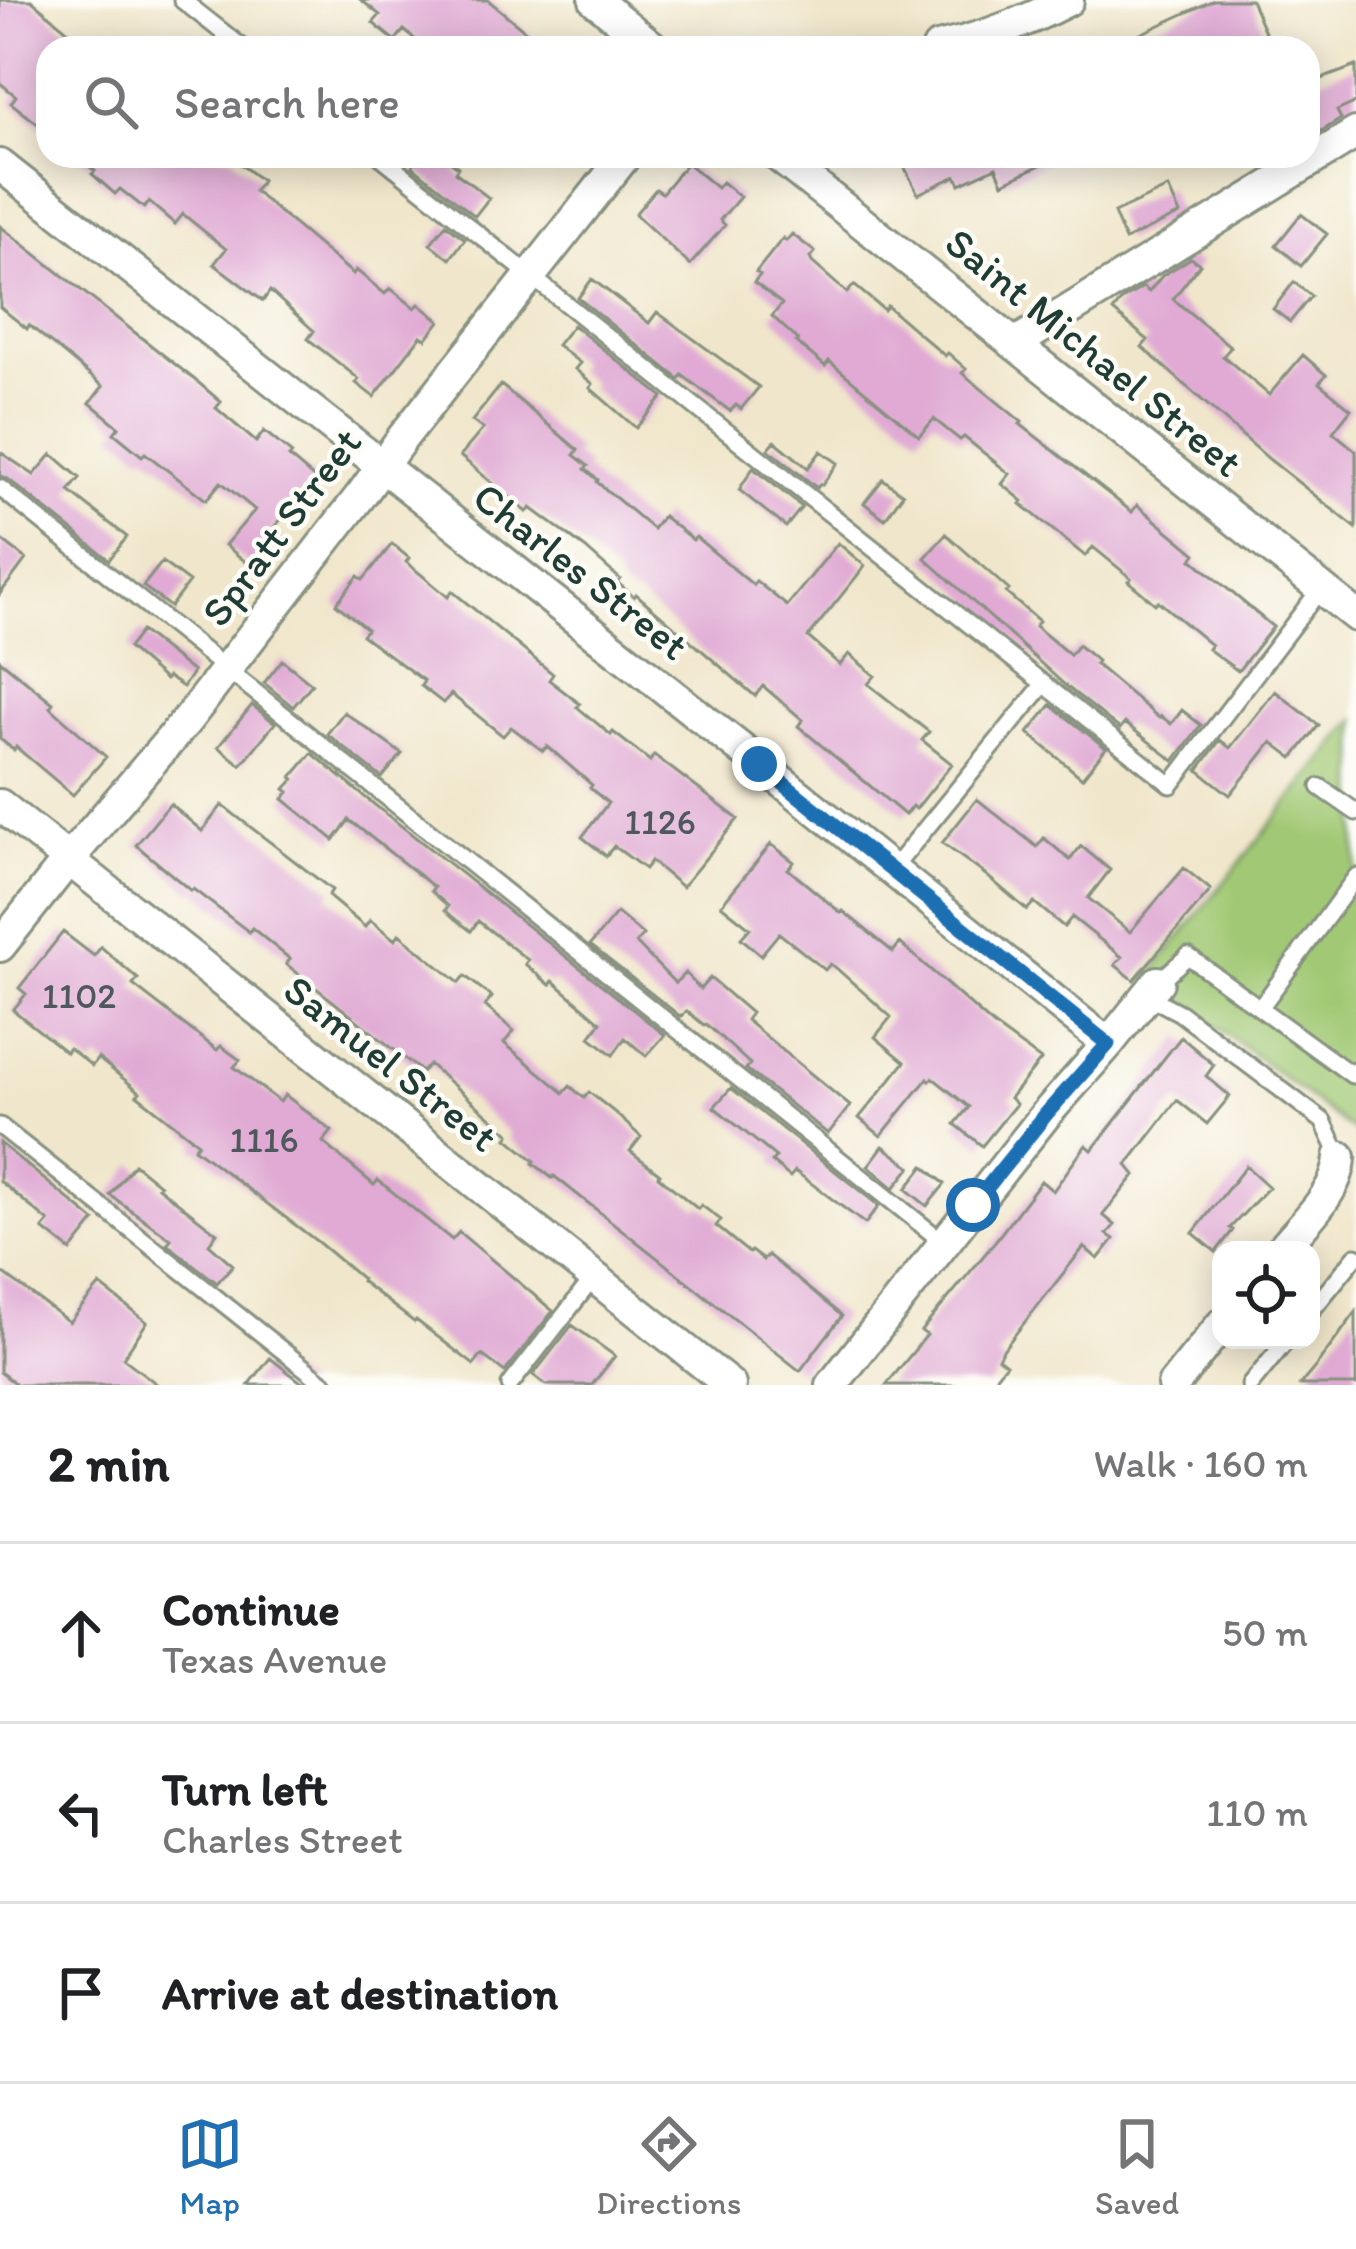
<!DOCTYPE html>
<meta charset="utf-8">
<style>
body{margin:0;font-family:Itim,sans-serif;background:#f6f6f6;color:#202124}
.controls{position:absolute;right:36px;bottom:36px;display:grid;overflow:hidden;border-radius:24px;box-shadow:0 6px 30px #0003}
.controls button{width:108px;height:108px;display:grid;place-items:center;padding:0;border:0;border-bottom:3px solid #e0e0e0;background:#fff;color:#202124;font:60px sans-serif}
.stop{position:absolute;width:36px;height:36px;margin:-27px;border:9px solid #1f6fb2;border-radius:50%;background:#fff}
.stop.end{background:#1f6fb2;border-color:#fff;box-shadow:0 3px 12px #0008}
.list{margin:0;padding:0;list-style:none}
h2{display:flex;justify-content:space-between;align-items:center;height:156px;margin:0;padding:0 48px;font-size:51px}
h2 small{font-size:39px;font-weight:400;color:#757577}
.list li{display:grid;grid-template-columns:78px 1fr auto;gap:36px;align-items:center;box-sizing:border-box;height:180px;padding:0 48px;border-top:3px solid #e0e0e0}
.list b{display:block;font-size:45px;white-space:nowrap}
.list p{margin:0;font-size:39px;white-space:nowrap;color:#757577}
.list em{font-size:39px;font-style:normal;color:#757577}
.icon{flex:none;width:66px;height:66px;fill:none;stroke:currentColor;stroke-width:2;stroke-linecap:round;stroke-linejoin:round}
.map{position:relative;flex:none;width:1356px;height:1385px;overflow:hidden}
.search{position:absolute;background:#fff;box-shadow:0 6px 30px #0003;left:36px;right:36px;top:36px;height:132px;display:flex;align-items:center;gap:30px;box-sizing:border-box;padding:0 42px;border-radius:36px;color:#757577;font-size:45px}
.sheet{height:696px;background:#fff}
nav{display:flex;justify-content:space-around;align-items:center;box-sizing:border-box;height:168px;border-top:3px solid #e0e0e0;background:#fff;font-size:33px;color:#757577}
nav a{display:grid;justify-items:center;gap:6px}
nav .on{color:#1f6fb2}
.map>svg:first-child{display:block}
.green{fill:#a1c974;stroke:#608354;stroke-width:3}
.building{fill:#e0aad4}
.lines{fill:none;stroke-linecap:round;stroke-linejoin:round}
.service-casing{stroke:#889280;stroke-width:21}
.minor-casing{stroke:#889280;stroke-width:36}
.service{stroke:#fff;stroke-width:15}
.minor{stroke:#fff;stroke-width:30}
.route{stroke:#1f6fb2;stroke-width:15}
.labels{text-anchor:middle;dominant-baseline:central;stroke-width:9;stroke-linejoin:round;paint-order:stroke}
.number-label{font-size:36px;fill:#4f585c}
.street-label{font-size:42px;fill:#1f3d34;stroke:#fdfcf7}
</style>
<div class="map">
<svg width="1356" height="1385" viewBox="0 0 1356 1385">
<rect width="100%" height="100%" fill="#fdfcf7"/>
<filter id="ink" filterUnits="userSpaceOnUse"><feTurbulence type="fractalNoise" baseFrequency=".00833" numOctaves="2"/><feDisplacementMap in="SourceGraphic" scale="24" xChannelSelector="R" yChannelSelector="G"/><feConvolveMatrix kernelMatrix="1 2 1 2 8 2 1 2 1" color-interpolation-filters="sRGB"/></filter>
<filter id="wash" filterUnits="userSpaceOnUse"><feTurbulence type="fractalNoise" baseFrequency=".004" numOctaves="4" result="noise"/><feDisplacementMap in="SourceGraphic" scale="48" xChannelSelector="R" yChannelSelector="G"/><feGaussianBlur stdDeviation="2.7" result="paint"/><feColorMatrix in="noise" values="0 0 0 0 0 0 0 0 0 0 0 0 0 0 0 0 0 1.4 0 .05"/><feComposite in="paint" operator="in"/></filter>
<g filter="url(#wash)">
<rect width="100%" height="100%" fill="#f0e6cb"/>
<!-- green -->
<path class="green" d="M1356,719V1133L1149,975Z"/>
<g id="blocks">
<!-- building -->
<path class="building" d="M0,0H31L89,48H48V132L11,103L16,96L0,83Z
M361,0H488L546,48H425L404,30L395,41L373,23L380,15Z
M1214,0H1251L1267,37L1264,38L1268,48H1110Z
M1356,66V102L1337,111L1341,119L1320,132L1308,107V84Z
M77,156H230L262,181L254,191L353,274L356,270L385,294L390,288L415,308L419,304L440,321L426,339L421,336L374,397L356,383L359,379L308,339L314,331L270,291L263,301L214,264L226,249L183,214L175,224L149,202L144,208L120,189L115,194L92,174L95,171Z
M419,156H443L458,167L455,172L489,198L475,216L412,166Z
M899,156H1059L1003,183L996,167L960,184L956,176L918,194Z
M687,163L717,188L722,182L740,197L720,220L725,225L690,265L635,214L656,189L662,193Z
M1168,188L1180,214L1125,240L1114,213Z
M1301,214L1327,234L1301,266L1276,245Z
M446,224L465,239L450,259L430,244Z
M0,226L200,384L221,402L216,408L256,442L264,431L292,454L289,457L315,479L272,530L279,535L252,567L225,545L255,510L221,482L206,500L145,453L142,456L114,433L119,427L90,403L103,386L29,325L27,329L0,307Z
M792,234L815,252L810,258L812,262L847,293L854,285L884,310L887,306L945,356L948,353L966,369L962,373L1022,422L1020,424L1132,512L1137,505L1196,554L1192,559L1273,627L1238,671L1208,649L1211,645L1158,601L1155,604L1128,581L1131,578L1093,547L1085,556L1021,504L1023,501L1002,484L1010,474L964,437L960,440L934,419L919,436L829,361L825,366L796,342L798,340L772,316L782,304L754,282L760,275L756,272L783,238L786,241Z
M1191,258L1200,264L1173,299L1231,347L1223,356L1269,395L1303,355L1326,375L1319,383L1351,409L1333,432L1356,451V528L1269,459L1142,347L1148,340L1113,311L1122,300L1143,287L1149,292L1162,276Z
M592,279L649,323L657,312L759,387L741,409L736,405L730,411L682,375L679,379L578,298Z
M1294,282L1311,296L1290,322L1273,309Z
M573,325L663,397L636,428L590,388L593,384L575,369L580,363L557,345Z
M501,385L578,450L574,455L588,466L585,469L598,480L597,482L653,529L663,516L693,540L696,537L753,585L756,581L787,606L838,543L865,566L808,637L840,665L849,654L875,676L868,684L929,732L922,740L952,764L916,809L912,806L905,815L798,726L803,720L763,686L755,696L636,594L634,597L617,582L620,579L585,548L531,508L527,512L460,456L483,429L472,421Z
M775,441L808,468L821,451L838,463L822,485L820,484L817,488L768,449Z
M0,452L34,475L52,454L80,478L69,491L127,537L109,560L8,479L0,476Z
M753,468L802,507L786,527L739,490Z
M883,479L903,494L885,519L864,503Z
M946,534L1009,590L1006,593L1039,621L1035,626L1070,655L1078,645L1097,661L1095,664L1159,718L1161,716L1171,724L1182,710L1201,725L1174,761L1125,723L1120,729L1066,686L925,558Z
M0,539L26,559L0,594Z
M392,544L409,558L406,562L448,597L452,591L553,674L549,680L580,704L577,707L611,735L613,732L650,761L654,755L738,819L682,887L651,861L645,869L614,846L606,856L582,837L608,803L590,788L592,785L547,746L543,751L511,727L503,736L451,694L443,703L421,686L424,681L362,635L367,629L336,604L358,576L363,580Z
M162,562L189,582L170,607L143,586Z
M141,631L193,672L183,687L168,677L165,680L128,648Z
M0,660L53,703L50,707L106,757L73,795L16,747L14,750L0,739Z
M282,660L312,684L293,707L264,683Z
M1275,691L1319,725L1293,758L1272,742L1230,795L1198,770L1220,740L1230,748Z
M252,705L275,723L241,765L218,747Z
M1051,705L1106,748L1082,778L1028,733Z
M344,712L402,754L382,778L327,734Z
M312,753L366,798L665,1035L646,1056L625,1038L613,1055L590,1037L601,1022L553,981L550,985L525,964L528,960L478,921L471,931L454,918L445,910L448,906L431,891L434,887L349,820L334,840L283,799L289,792L285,789L294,779L292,777Z
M977,799L1037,847L1044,838L1070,860L1081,846L1110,870L1088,898L1130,932L1184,868L1211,890L1134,980L1115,965L1122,957L1072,917L1064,927L1034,902L1027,910L986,875L942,843Z
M170,804L202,831L222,805L332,890L328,896L365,927L370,920L395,940L399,934L459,983L465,976L492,997L485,1006L514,1031L504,1043L564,1093L570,1086L584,1098L589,1092L614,1112L641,1137L630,1151L660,1174L658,1176L698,1209L701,1205L721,1220L716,1226L749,1253L751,1251L763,1260L768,1255L842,1316L800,1371L554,1176L552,1178L533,1163L535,1161L507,1138L510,1134L429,1064L422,1072L286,964L290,959L252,928L249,932L193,889L191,891L136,845Z
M771,844L794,862L788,869L841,913L843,911L893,952L900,943L993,1025L1041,1060L1010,1098L1016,1104L982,1146L955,1124L969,1107L933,1078L930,1081L928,1078L881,1136L859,1118L905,1062L875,1037L891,1017L836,968L830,964L825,970L779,933L761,955L741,938L750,928L721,905Z
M617,913L643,935L636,943L675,983L685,973L700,989L710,978L751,1013L746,1020L850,1106L828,1134L746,1069L750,1064L706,1024L704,1025L687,1011L681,1017L590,945Z
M63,932L94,956L101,947L138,979L133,985L217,1050L221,1046L240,1060L234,1067L280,1102L285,1095L332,1131L323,1142L374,1185L378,1180L452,1240L459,1232L553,1311L505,1372L482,1355L474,1365L416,1320L414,1322L361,1281L362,1279L319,1243L194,1148L198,1143L137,1095L140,1092L98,1058L92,1066L69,1048L66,1052L13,1010L26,994L19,988Z
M1181,1037L1214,1065L1206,1076L1230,1096L1207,1124L1177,1100L1127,1165L1135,1175L1103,1215L1115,1225L1107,1234L1114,1239L1098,1259L1084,1247L1002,1351L998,1358L1006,1364L989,1385H886L927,1335L921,1331L990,1248L1041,1181L1053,1191L1086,1145L1092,1150Z
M731,1088L879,1206L865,1224L795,1171L790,1177L772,1162L776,1157L714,1107Z
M0,1143L95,1221L71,1251L43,1229L49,1222L0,1181Z
M883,1146L911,1167L894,1188L868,1166Z
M134,1164L160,1185L158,1187L217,1233L209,1244L233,1265L217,1283L167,1244L171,1239L110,1195Z
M924,1166L945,1184L927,1206L906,1189Z
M1246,1166L1269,1187L1230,1228L1233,1230L1216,1252L1193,1233Z
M0,1271L69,1322L100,1285L147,1322L123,1358L158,1385H17L0,1372Z
M1356,1312V1385H1300L1316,1366Z
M572,1325L615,1356L592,1385H546L533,1375Z
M270,1358L305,1385H249Z"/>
</g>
</g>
<g filter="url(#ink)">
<use href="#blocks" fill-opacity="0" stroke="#889280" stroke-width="3"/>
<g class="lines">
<defs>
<path id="service" d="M182,0L243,48
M380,156L1171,785L1321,588
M0,488L943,1242
M1320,787L1356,812
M891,871L1044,684
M1158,982L1188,956L1352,1075L1356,1070
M1148,996L1180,1013L1323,1121L1340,1157
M1260,1008L1356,877
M0,1126L326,1385
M1311,1311L1356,1256
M510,1385L594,1277
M1250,1385L1287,1340"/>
<path id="minor" d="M595,0L654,48
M938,48C985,38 1026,22 1068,0
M778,156L1356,616
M0,165L759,763L1108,1044
M1016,343L1356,133
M0,805L730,1385
M0,946L68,860L187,720L362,494L403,437L625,156
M1281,1250C1302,1224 1339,1192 1340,1157
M832,1385L1047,1113L1108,1044L1158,982
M1173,1385L1221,1325"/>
</defs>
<!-- service casing -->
<use href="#service" class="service-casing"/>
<!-- minor casing -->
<use href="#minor" class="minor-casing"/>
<!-- service -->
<use href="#service" class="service"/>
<!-- minor -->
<use href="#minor" class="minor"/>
</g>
</g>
<g class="lines" filter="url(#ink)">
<!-- route -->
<path class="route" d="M759,764L1108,1044L1047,1113L973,1205"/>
</g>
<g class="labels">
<!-- number labels -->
<g class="number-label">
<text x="660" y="821">1126</text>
<text x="79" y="995">1102</text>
<text x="264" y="1139">1116</text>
</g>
<!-- street labels -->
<g class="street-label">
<text transform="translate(1094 352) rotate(39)">Saint Michael Street</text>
<text transform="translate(281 527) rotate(-53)">Spratt Street</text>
<text transform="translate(581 571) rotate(38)">Charles Street</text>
<text transform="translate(391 1063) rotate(38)">Samuel Street</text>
</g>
</g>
</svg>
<div class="controls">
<button><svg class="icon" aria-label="locate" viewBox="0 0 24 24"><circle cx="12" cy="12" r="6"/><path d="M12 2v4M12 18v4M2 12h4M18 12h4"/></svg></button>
</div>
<div class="stop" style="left:973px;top:1205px"></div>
<div class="stop end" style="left:759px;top:764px"></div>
<div class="search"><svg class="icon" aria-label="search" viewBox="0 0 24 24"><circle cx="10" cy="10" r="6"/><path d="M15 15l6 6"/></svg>Search here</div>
</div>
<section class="sheet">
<h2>2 min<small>Walk · 160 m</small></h2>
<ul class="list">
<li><svg class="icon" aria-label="ahead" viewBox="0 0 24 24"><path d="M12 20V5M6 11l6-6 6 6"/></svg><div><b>Continue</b><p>Texas Avenue</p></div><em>50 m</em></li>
<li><svg class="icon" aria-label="left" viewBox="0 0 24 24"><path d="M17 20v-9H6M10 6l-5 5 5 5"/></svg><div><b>Turn left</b><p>Charles Street</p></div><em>110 m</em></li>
<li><svg class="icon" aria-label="arrive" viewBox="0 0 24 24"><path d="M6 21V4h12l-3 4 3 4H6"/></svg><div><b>Arrive at destination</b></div></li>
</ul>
</section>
<nav>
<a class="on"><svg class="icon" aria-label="map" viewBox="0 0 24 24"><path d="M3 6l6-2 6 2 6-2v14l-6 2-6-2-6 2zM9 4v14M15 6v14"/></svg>Map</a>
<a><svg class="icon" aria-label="directions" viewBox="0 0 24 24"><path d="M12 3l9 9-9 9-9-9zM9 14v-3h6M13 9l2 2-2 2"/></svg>Directions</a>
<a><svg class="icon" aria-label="saved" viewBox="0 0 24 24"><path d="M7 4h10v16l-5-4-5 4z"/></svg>Saved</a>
</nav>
